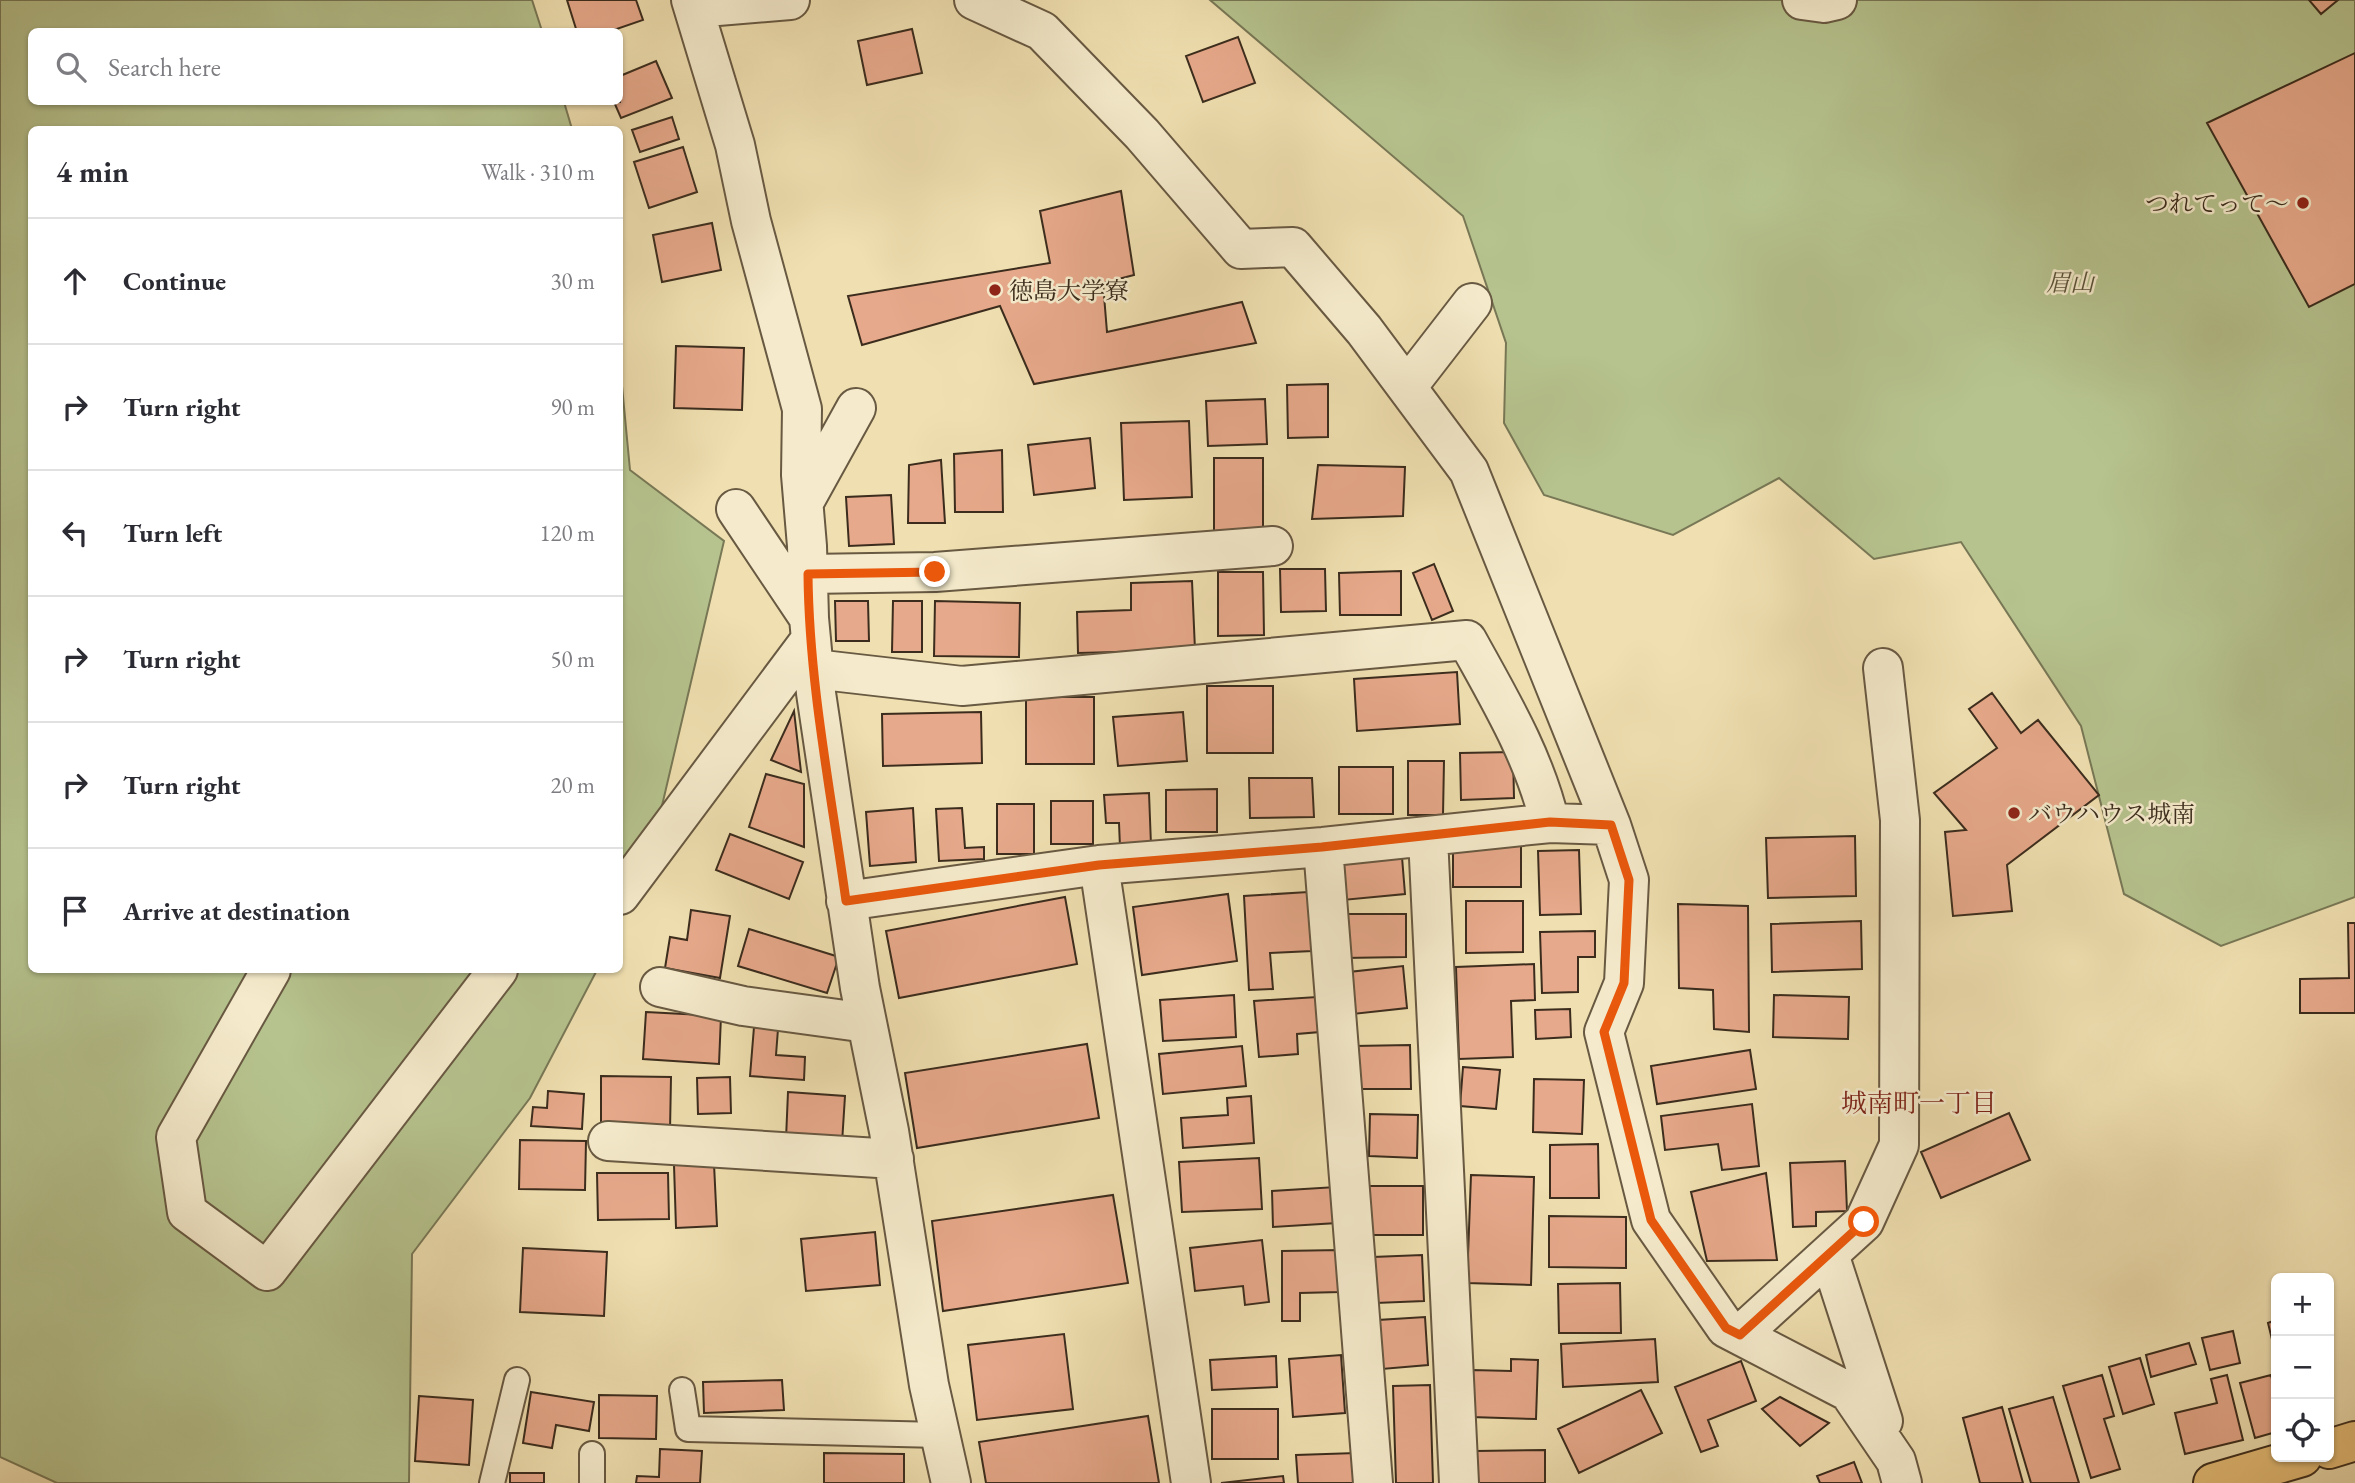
<!DOCTYPE html>
<meta charset="utf-8">
<style>
body{margin:0;font-family:"EB Garamond","Noto Serif JP",serif;background:#f2f2f3;color:#2b2b33}
.controls{position:absolute;right:21px;bottom:21px;display:grid;overflow:hidden;border-radius:10px;box-shadow:0 2px 5px #0004}
.controls button{width:63px;height:63px;display:grid;place-items:center;padding:0;border:0;border-bottom:2px solid #e1e1e2;background:#fff;color:#2b2b33;font:35px sans-serif}
.stop{position:absolute;width:21px;height:21px;margin:-16px;border:5px solid #ea580c;border-radius:50%;background:#fff}
.stop.end{background:#ea580c;border-color:#fff;box-shadow:0 2px 7px #0008}
.list{margin:0;padding:0;list-style:none}
h2{display:flex;justify-content:space-between;align-items:center;height:91px;margin:0;padding:0 28px;font-size:30px}
h2 small{font-size:23px;font-weight:400;color:#7c7c81}
.list li{display:grid;grid-template-columns:46px 1fr auto;gap:21px;align-items:center;box-sizing:border-box;height:126px;padding:0 28px;border-top:2px solid #e1e1e2}
.list b{display:block;font-size:26px;white-space:nowrap}
.list em{font-size:23px;font-style:normal;color:#7c7c81}
.icon{flex:none;width:38px;height:38px;fill:none;stroke:currentColor;stroke-width:2;stroke-linecap:round;stroke-linejoin:round}
.map{position:relative;flex:none;width:2355px;height:1483px;overflow:hidden}
.search{position:absolute;background:#fff;box-shadow:0 2px 5px #0004;left:28px;top:28px;width:595px;height:77px;display:flex;align-items:center;gap:18px;box-sizing:border-box;padding:0 24px;border-radius:10px;color:#7c7c81;font-size:26px}
.panel{position:absolute;background:#fff;box-shadow:0 2px 5px #0004;left:28px;top:126px;width:595px;height:847px;border-radius:10px}
.map>svg:first-child{display:block}
.green{fill:#b6c38e;stroke:#787856;stroke-width:2}
.building{fill:#e7a98b;stroke:#3b2c1d;stroke-width:2}
.lines{fill:none;stroke-linecap:round;stroke-linejoin:round}
.service-casing{stroke:#685942;stroke-width:28}
.minor-casing{stroke:#685942;stroke-width:42}
.trunk-casing{stroke:#3b2c1d;stroke-width:42}
.service{stroke:#f5ebcc;stroke-width:24}
.minor{stroke:#f5ebcc;stroke-width:38}
.trunk{stroke:#e8c078;stroke-width:38}
.route{stroke:#ea580c;stroke-width:9}
.poi-dot{fill:#8f2418;stroke:#f5ebcc;stroke-width:2.5}
.labels{text-anchor:middle;dominant-baseline:central;stroke-width:5;stroke-linejoin:round;paint-order:stroke}
.poi-label{font-size:24px;fill:#3b2c1d;stroke:#f5ebcc;text-anchor:start}
.park-label{font-size:24px;font-style:italic;fill:#5a5239;stroke:#f5ebcc}
.neighbourhood-label{font-size:26px;fill:#7a1f14;stroke:#f5ebcc}
</style>
<div class="map">
<svg width="2355" height="1483" viewBox="0 0 2355 1483">
<rect width="100%" height="100%" fill="#f0e0b1"/>
<filter id="stains"><feTurbulence type="fractalNoise" baseFrequency=".00286" numOctaves="4"/><feColorMatrix values="0 0 0 0 .2 0 0 0 0 .09 0 0 0 0 .02 0 0 0 .5 -.17"/></filter>
<radialGradient id="worn" r=".72"><stop offset=".6" stop-color="#630" stop-opacity="0"/><stop offset="1" stop-color="#630" stop-opacity=".3"/></radialGradient>
<!-- green -->
<path class="green" d="M0,0H532L542,31L32,32V102H564L572,129L32,130V970H597L530,1098L412,1254L409,1483H57L0,1457Z
M1210,0H2355V897L2221,946L2124,894L2081,726L1961,542L1874,559L1779,478L1673,535L1544,495L1504,423L1506,343L1463,216Z
M620,365L630,470L724,541L661,810L620,917Z"/>
<!-- building -->
<path class="building" d="M567,0H636L643,20L608,32H577Z
M2309,0H2338L2321,14Z
M912,29L922,73L867,85L858,41Z
M1238,37L1255,83L1203,102L1186,56Z
M2355,53V284L2309,307L2207,123Z
M656,61L672,98L621,118L614,102H620V76Z
M672,117L679,139L640,152L632,130Z
M683,147L697,192L649,208L634,162Z
M1121,191L1134,275L1103,283L1107,332L1242,302L1256,343L1034,384L1000,306L862,345L848,296L1050,263L1040,211Z
M712,223L721,270L662,282L653,235Z
M676,346L744,348L742,410L674,408Z
M1328,384V437L1288,438L1287,385Z
M1265,399L1267,444L1208,446L1206,401Z
M1189,421L1192,497L1124,500L1121,423Z
M1090,438L1095,488L1034,495L1028,445Z
M1002,450L1003,512H955L954,454Z
M1214,458H1263V530L1214,531Z
M941,460L945,523H908L909,465Z
M1318,465L1405,467L1403,516L1312,519Z
M891,495L894,544L849,546L846,497Z
M1434,564L1453,611L1432,620L1413,573Z
M1280,569H1325L1326,611L1281,612Z
M1401,571V615H1340L1339,573Z
M1218,572H1263L1264,635L1218,636Z
M1192,581L1195,650L1078,653L1077,612L1131,610V583Z
M835,601H868L869,641H836Z
M893,601H922V652H892Z
M935,601L1020,603L1019,657L934,656Z
M1457,672L1460,724L1357,731L1354,679Z
M1207,686H1273V753H1207Z
M1992,693L2021,733L2038,720L2099,795L2007,865L2012,911L1953,916L1945,832L1966,830L1934,793L1997,748L1969,709Z
M1026,697H1094V764H1026Z
M794,711L801,772L771,760Z
M981,712L982,763L883,766L882,714Z
M1183,712L1187,761L1118,766L1113,717Z
M1513,752L1514,798L1461,800L1460,753Z
M1408,761H1444L1443,815H1408Z
M1339,767H1393V814H1339Z
M766,774L804,784V847L749,827Z
M1249,778H1312L1314,817L1250,818Z
M1217,789V832H1166V790Z
M1149,793L1151,845L1120,847L1119,823H1106L1104,795Z
M1051,801H1093V844H1051Z
M997,804H1034V854H997Z
M913,808L916,862L870,866L866,812Z
M962,808L965,848L984,847V859L939,861L936,809Z
M730,834L803,862L789,899L716,870Z
M1855,836L1856,896L1768,898L1766,838Z
M1521,845V887H1453V846Z
M1579,850L1581,914L1540,915L1538,851Z
M1402,857L1405,894L1343,900L1340,863Z
M1308,892L1312,951L1270,953L1273,989L1249,990L1244,896Z
M1228,894L1237,961L1142,975L1133,907Z
M1065,897L1077,964L899,998L886,931Z
M1466,901H1523V952L1466,953Z
M1678,904L1748,906L1749,1032L1714,1029L1713,990L1679,988Z
M691,910L730,916L720,978L665,968L670,937L687,940Z
M1344,914H1406V957L1344,958Z
M1861,921L1862,969L1772,972L1771,924Z
M2348,923H2355V1013H2300V979L2349,978Z
M749,929L839,957L827,993L738,966Z
M1595,931V957H1578V992L1542,993L1540,932Z
M1534,964L1535,1000L1511,1001L1513,1057L1459,1059L1456,967Z
M1403,966L1407,1008L1353,1014L1349,972Z
M1234,995L1236,1037L1163,1041L1160,1000Z
M1774,995L1849,997L1848,1039L1773,1037Z
M1317,997L1320,1032L1297,1034L1298,1054L1259,1057L1254,1001Z
M1570,1009L1571,1037L1536,1039L1535,1010Z
M646,1012L721,1016L719,1064L643,1059Z
M754,1027L778,1029L776,1055L805,1057L804,1080L750,1076Z
M1087,1044L1099,1118L917,1148L905,1073Z
M1410,1045L1411,1089H1354V1046Z
M1242,1046L1246,1086L1163,1094L1159,1054Z
M1750,1050L1756,1089L1657,1104L1651,1066Z
M1463,1067L1500,1070L1496,1109L1460,1106Z
M601,1076L671,1077L670,1131H601Z
M730,1077L731,1113L698,1114L697,1078Z
M1534,1079L1584,1080L1582,1134L1533,1132Z
M548,1091L584,1094L582,1129L531,1126L533,1107L547,1108Z
M788,1092L845,1096L842,1143L786,1139Z
M1251,1096L1254,1143L1183,1148L1181,1118L1228,1115L1227,1098Z
M1752,1104L1759,1166L1722,1170L1718,1144L1665,1150L1661,1116Z
M2009,1113L2030,1160L1941,1198L1921,1152Z
M1370,1114L1418,1115L1417,1158L1369,1156Z
M520,1140L586,1141L585,1190L519,1189Z
M1598,1144L1599,1198H1550V1145Z
M1259,1158L1262,1209L1182,1212L1179,1162Z
M1845,1161L1847,1211L1816,1212V1226L1793,1227L1790,1163Z
M714,1164L717,1226L676,1228L674,1165Z
M597,1173H668L669,1219L598,1220Z
M1766,1173L1777,1260L1707,1261L1691,1192Z
M1471,1175L1534,1177L1531,1285L1467,1283Z
M1369,1186H1423V1235H1369Z
M1336,1187L1337,1223L1273,1227L1272,1191Z
M1113,1195L1128,1283L943,1311L932,1221Z
M1549,1216L1626,1217V1268L1549,1267Z
M875,1232L880,1285L806,1291L801,1239Z
M1262,1240L1269,1302L1245,1305L1243,1286L1195,1291L1190,1248Z
M523,1248L607,1252L604,1316L520,1312Z
M1340,1250V1292L1300,1293V1321H1282V1251Z
M1422,1255L1424,1301L1376,1303L1373,1257Z
M1620,1283L1621,1333H1559L1558,1284Z
M1425,1317L1428,1365L1382,1369L1378,1320Z
M2276,1320V1356L2268,1323Z
M2233,1331L2240,1363L2210,1370L2202,1338Z
M1064,1334L1073,1409L977,1420L968,1345Z
M1655,1339L1658,1382L1563,1387L1561,1344Z
M2189,1343L2196,1364L2151,1377L2146,1355Z
M1341,1355L1345,1413L1293,1417L1289,1359Z
M1276,1356L1277,1387L1212,1390L1210,1360Z
M2140,1358L2154,1404L2123,1414L2109,1367Z
M1511,1359L1538,1360L1536,1419L1471,1417L1472,1370L1511,1371Z
M1741,1361L1756,1401L1708,1420L1718,1446L1701,1452L1675,1387Z
M2102,1375L2114,1416L2104,1419L2120,1469L2091,1478L2063,1386Z
M2227,1375L2243,1440L2185,1454L2175,1413L2217,1403L2211,1379Z
M2271,1375L2276,1395V1432L2255,1438L2240,1383Z
M782,1380L784,1410L704,1413L703,1382Z
M1430,1385L1433,1483H1396L1393,1386Z
M1641,1390L1662,1433L1579,1473L1558,1429Z
M531,1392L594,1402L589,1431L556,1425L552,1448L523,1443Z
M599,1395L657,1396L656,1439L599,1438Z
M419,1396L473,1400L469,1465L415,1461Z
M1780,1397L1829,1423L1800,1446L1762,1409Z
M2053,1397L2079,1483H2031L2009,1409Z
M2002,1407L2023,1483H1980L1963,1418Z
M1212,1409H1278V1459H1212Z
M1148,1416L1159,1483H986L979,1442Z
M660,1449L702,1451L700,1483H636L637,1476L659,1477Z
M1545,1450V1483H1476V1451Z
M824,1453L904,1454V1483H824Z
M1356,1453L1357,1483H1298L1296,1455Z
M1854,1462L1862,1483H1820L1817,1476Z
M510,1473H544V1483H510Z
M1283,1476L1284,1483H1221Z"/>
<g class="lines">
<defs>
<path id="service" d="M682,1390L688,1429L940,1435
M592,1454V1483
M492,1483L517,1380"/>
<path id="minor" d="M691,0L735,145L751,221L802,409L801,475L807,546L809,618L816,693L860,988L889,1131L929,1385L951,1483
M974,0L1042,31L1142,134L1241,249L1293,247L1364,330L1469,471L1611,825
M1802,0L1824,3L1837,0
M694,8L790,0
M1407,387L1472,303
M804,502L856,408
M736,509L809,618
M808,574L935,572L1273,546
M814,669L962,686L1467,640C1500,700 1534,756 1550,823
M1428,837L1459,1483
M1323,847L1373,1483
M1099,865L1191,1483
M620,895L811,639
M846,901L1099,865L1323,847L1550,823L1611,825L1629,880L1624,983L1604,1032L1651,1220L1726,1328L1849,1392L1896,1461L1902,1483
M271,970L176,1137L187,1212L267,1271L498,970
M660,987L743,1006L867,1023
M608,1141L894,1159
M1829,1254L1883,1421
M1740,1335L1864,1222L1899,1145L1900,820L1883,668"/>
<path id="trunk" d="M2329,1449L2355,1441
M2213,1483L2302,1457"/>
</defs>
<!-- service casing -->
<use href="#service" class="service-casing"/>
<!-- minor casing -->
<use href="#minor" class="minor-casing"/>
<!-- trunk casing -->
<use href="#trunk" class="trunk-casing"/>
<!-- service -->
<use href="#service" class="service"/>
<!-- minor -->
<use href="#minor" class="minor"/>
<!-- trunk -->
<use href="#trunk" class="trunk"/>
</g>
<g class="lines">
<!-- route -->
<path class="route" d="M935,572L808,574C809,684 831,792 846,901L1099,865L1322,847L1550,822L1611,825L1629,880L1624,983L1604,1032L1651,1220L1726,1328L1740,1335L1864,1222"/>
</g>
<!-- markers -->
<g class="poi-dot">
<circle cx="2303" cy="203" r="7"/>
<circle cx="995" cy="290" r="7"/>
<circle cx="2014" cy="813" r="7"/>
</g>
<g class="labels">
<!-- poi labels -->
<g class="poi-label">
<text x="2289" y="203" text-anchor="end">つれてって～</text>
<text x="1009" y="290">徳島大学寮</text>
<text x="2028" y="813">バウハウス城南</text>
</g>
<!-- park labels -->
<g class="park-label">
<text x="2070" y="282">眉山</text>
</g>
<!-- neighbourhood labels -->
<g class="neighbourhood-label">
<text x="1919" y="1103">城南町一丁目</text>
</g>
</g>
<rect width="100%" height="100%" filter="url(#stains)"/>
<rect width="100%" height="100%" fill="url(#worn)"/>
</svg>
<div class="controls">
<button>+</button>
<button>−</button>
<button><svg class="icon" aria-label="locate" viewBox="0 0 24 24"><circle cx="12" cy="12" r="6"/><path d="M12 2v4M12 18v4M2 12h4M18 12h4"/></svg></button>
</div>
<div class="stop" style="left:1864px;top:1222px"></div>
<div class="stop end" style="left:935px;top:572px"></div>
<div class="search"><svg class="icon" aria-label="search" viewBox="0 0 24 24"><circle cx="10" cy="10" r="6"/><path d="M15 15l6 6"/></svg>Search here</div>
<section class="panel">
<h2>4 min<small>Walk · 310 m</small></h2>
<ul class="list">
<li><svg class="icon" aria-label="ahead" viewBox="0 0 24 24"><path d="M12 20V5M6 11l6-6 6 6"/></svg><div><b>Continue</b></div><em>30 m</em></li>
<li><svg class="icon" aria-label="right" viewBox="0 0 24 24"><path d="M7 20v-9h11M14 6l5 5-5 5"/></svg><div><b>Turn right</b></div><em>90 m</em></li>
<li><svg class="icon" aria-label="left" viewBox="0 0 24 24"><path d="M17 20v-9H6M10 6l-5 5 5 5"/></svg><div><b>Turn left</b></div><em>120 m</em></li>
<li><svg class="icon" aria-label="right" viewBox="0 0 24 24"><path d="M7 20v-9h11M14 6l5 5-5 5"/></svg><div><b>Turn right</b></div><em>50 m</em></li>
<li><svg class="icon" aria-label="right" viewBox="0 0 24 24"><path d="M7 20v-9h11M14 6l5 5-5 5"/></svg><div><b>Turn right</b></div><em>20 m</em></li>
<li><svg class="icon" aria-label="arrive" viewBox="0 0 24 24"><path d="M6 21V4h12l-3 4 3 4H6"/></svg><div><b>Arrive at destination</b></div></li>
</ul>
</section>
</div>
